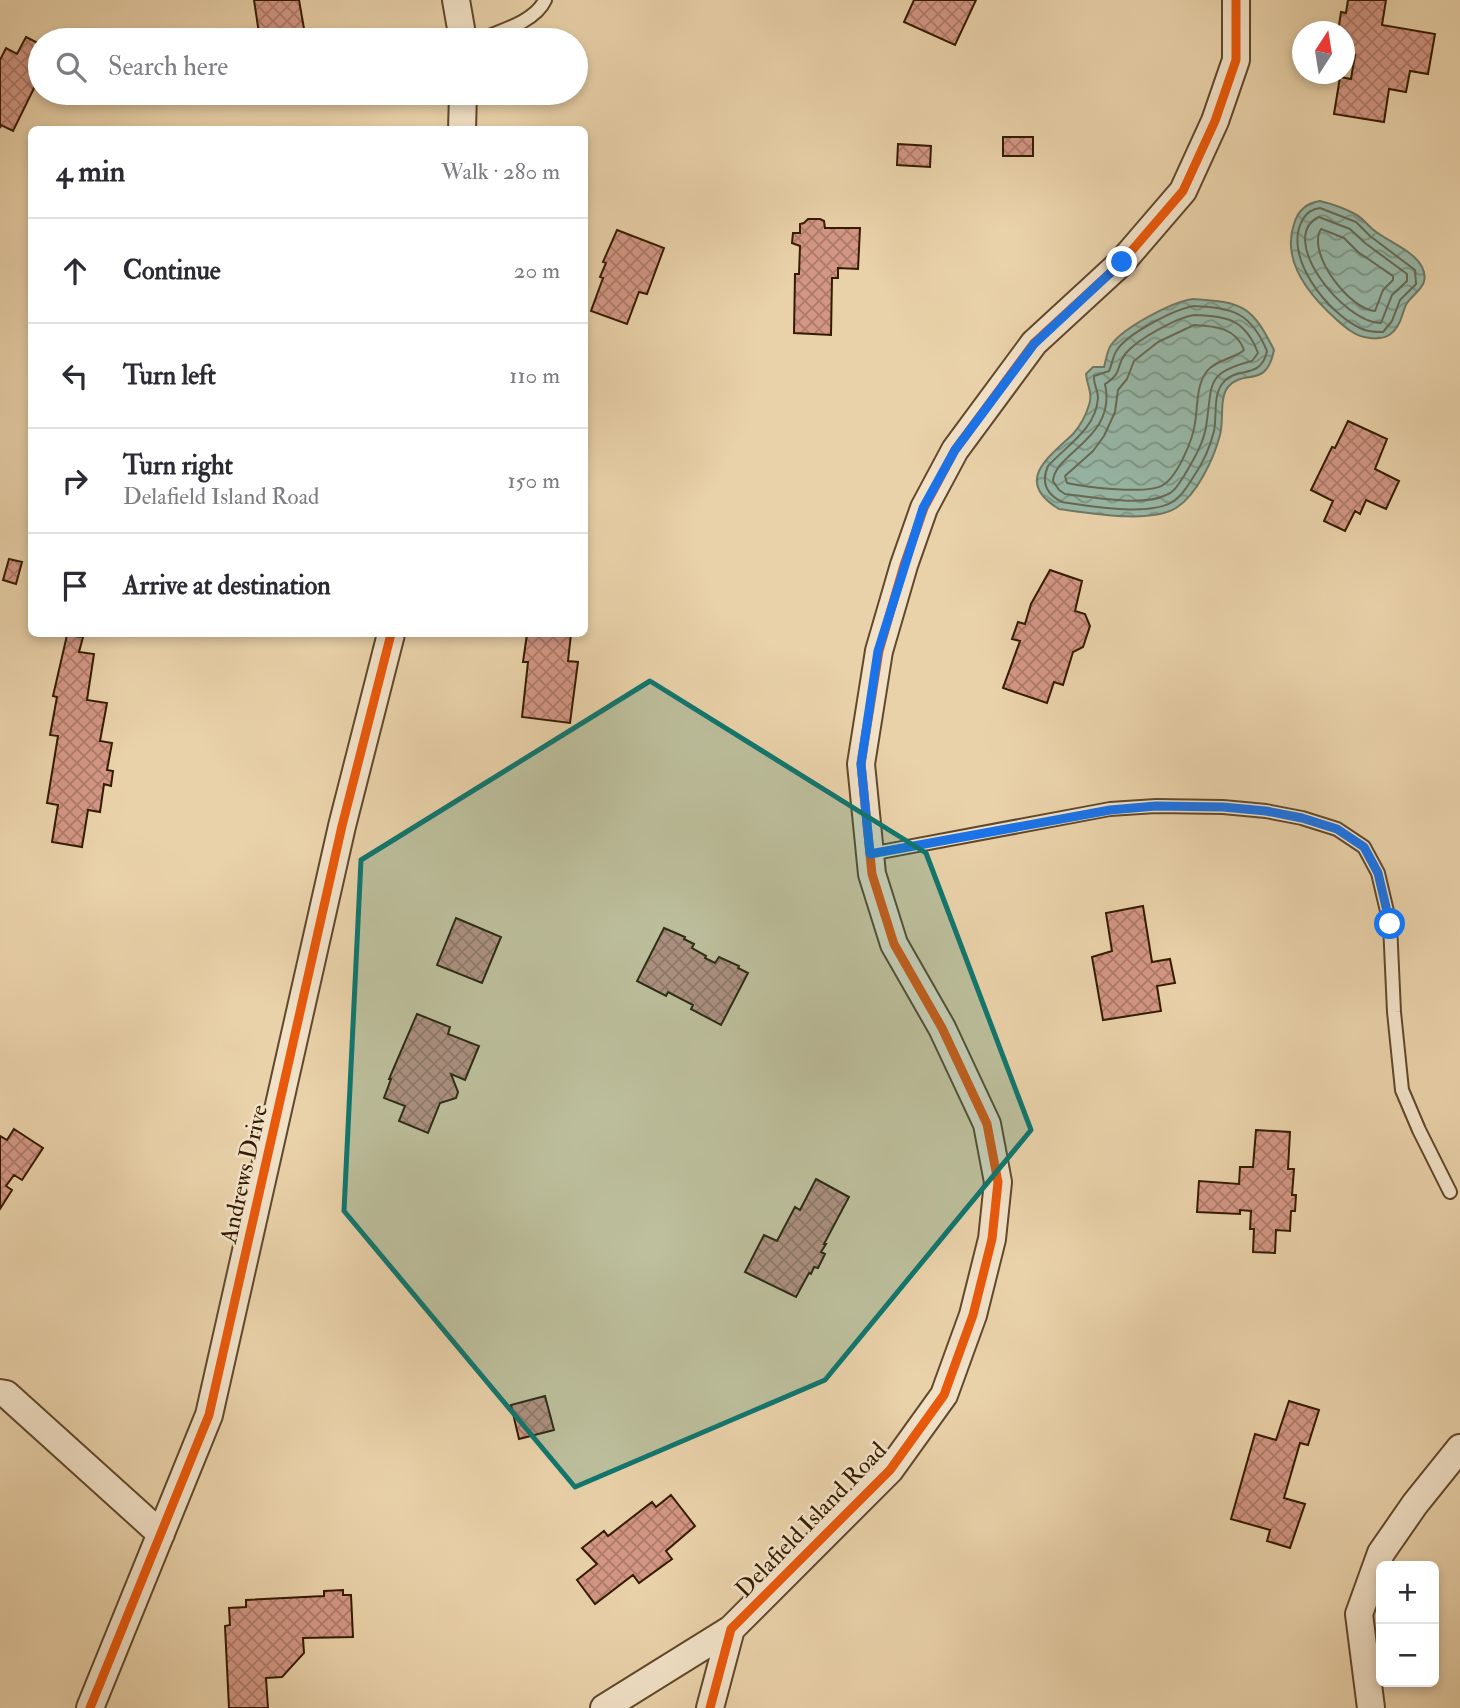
<!DOCTYPE html>
<meta charset="utf-8">
<style>
body{margin:0;font-family:"IM FELL Double Pica",serif;background:#f7f7f7;color:#2b2b33}
.controls{position:absolute;right:21px;bottom:21px;display:grid;overflow:hidden;border-radius:10px;box-shadow:0 4px 10px #0003}
.controls button{width:63px;height:63px;display:grid;place-items:center;padding:0;border:0;border-bottom:2px solid #e1e1e2;background:#fff;color:#2b2b33;font:35px sans-serif}
.compass{position:absolute;left:1292px;top:21px;width:63px;height:63px;border-radius:50%;background:#fff;box-shadow:0 4px 10px #0003;rotate:12deg}
.stop{position:absolute;width:21px;height:21px;margin:-16px;border:5px solid #1a73e8;border-radius:50%;background:#fff}
.stop.end{background:#1a73e8;border-color:#fff;box-shadow:0 2px 7px #0008}
.list{margin:0;padding:0;list-style:none}
h2{display:flex;justify-content:space-between;align-items:center;height:91px;margin:0;padding:0 28px;font-size:30px}
h2 small{font-size:23px;font-weight:400;color:#7c7c81}
.list li{display:grid;grid-template-columns:46px 1fr auto;gap:21px;align-items:center;box-sizing:border-box;height:105px;padding:0 28px;border-top:2px solid #e1e1e2}
.list b{display:block;font-size:26px;white-space:nowrap}
.list p{margin:0;font-size:23px;white-space:nowrap;color:#7c7c81}
.list em{font-size:23px;font-style:normal;color:#7c7c81}
.icon{flex:none;width:38px;height:38px;fill:none;stroke:currentColor;stroke-width:2;stroke-linecap:round;stroke-linejoin:round}
.map{position:relative;flex:none;width:1460px;height:1708px;overflow:hidden}
.search{position:absolute;background:#fff;box-shadow:0 4px 10px #0003;left:28px;top:28px;width:560px;height:77px;display:flex;align-items:center;gap:18px;box-sizing:border-box;padding:0 24px;border-radius:38px;color:#7c7c81;font-size:26px}
.panel{position:absolute;background:#fff;box-shadow:0 4px 10px #0003;left:28px;top:126px;width:560px;height:511px;border-radius:10px}
.map>svg:first-child{display:block}
.water{fill:url(#water-waves);stroke:#6f7964;stroke-width:2}
.lines{fill:none;stroke-linecap:round;stroke-linejoin:round}
.shore{stroke:#666954;stroke-width:2}
.building{fill:url(#building-cross-hatch);stroke:#341b00;stroke-width:2}
.lane-casing{stroke:#61482a;stroke-width:16}
.street-casing{stroke:#61482a;stroke-width:30}
.lane{stroke:#f1e1c7;stroke-width:12}
.street{stroke:#f1e1c7;stroke-width:26}
.cycleway-casing{stroke:#f1e1c7;stroke-width:13}
.cycleway{stroke:#e8590c;stroke-width:9}
.route{stroke:#1a73e8;stroke-width:9}
.marked{fill:#0f766e;fill-opacity:0.2;stroke:#0f766e;stroke-width:5;stroke-linejoin:round}
.labels{text-anchor:middle;dominant-baseline:central;stroke-width:5;stroke-linejoin:round;paint-order:stroke}
.street-label{font-size:24px;fill:#341b00;stroke:#f1e1c7}
</style>
<div class="map">
<svg width="1460" height="1708" viewBox="0 0 1460 1708">
<defs>
<pattern id="water-waves" width="16" height="10" patternUnits="userSpaceOnUse" patternTransform="scale(1.75)"><rect width="16" height="10" fill="#97b7a7"/><path d="M0 5q4-4 8 0t8 0" fill="none" stroke="#7c9486"/></pattern>
<pattern id="building-cross-hatch" width="8" height="8" patternUnits="userSpaceOnUse" patternTransform="scale(1.75)"><rect width="8" height="8" fill="#d39684"/><path d="M0 0l8 8M0 8l8-8" fill="none" stroke="#ac7a6a"/></pattern>
</defs>
<rect width="100%" height="100%" fill="#e9d1a9"/>
<filter id="stains"><feTurbulence type="fractalNoise" baseFrequency=".00286" numOctaves="4"/><feColorMatrix values="0 0 0 0 .2 0 0 0 0 .09 0 0 0 0 .02 0 0 0 .5 -.17"/></filter>
<radialGradient id="worn" r=".72"><stop offset=".6" stop-color="#630" stop-opacity="0"/><stop offset="1" stop-color="#630" stop-opacity=".3"/></radialGradient>
<!-- water -->
<path class="water" d="M1320,201C1332,204 1344,208 1355,214C1363,218 1368,226 1375,231C1389,242 1414,251 1422,267C1431,285 1415,292 1407,303C1405,306 1404,310 1403,313C1397,334 1386,342 1364,337C1354,335 1345,327 1337,320C1311,297 1281,262 1294,224C1298,210 1306,203 1320,201Z
M1193,299C1243,302 1252,306 1274,350C1266,390 1244,368 1228,387C1219,398 1224,421 1220,435C1214,458 1197,495 1176,508C1150,524 1089,513 1059,509C1013,481 1049,457 1073,434C1080,426 1086,415 1089,405C1093,394 1087,385 1086,374L1093,367H1104C1106,360 1107,351 1111,345C1124,327 1172,302 1193,299Z"/>
<g class="lines">
<!-- shore -->
<path class="shore" d="M1320,208L1356,222L1370,236L1415,270L1416,284L1400,300L1392,321L1383,332C1376,332 1368,332 1362,329C1329,315 1281,256 1303,219C1307,212 1312,209 1320,208Z
M1319,217L1350,229L1365,243L1407,274V281L1392,295L1381,323C1343,323 1276,237 1319,217Z
M1321,229L1344,238L1358,252L1393,276V280L1383,290L1375,311C1350,310 1306,253 1321,229Z
M1194,306C1234,308 1251,313 1267,351C1261,381 1235,365 1222,384C1213,396 1217,417 1214,431C1210,447 1203,463 1194,476C1188,485 1183,495 1174,501C1151,517 1089,506 1062,502C1046,494 1041,482 1048,466C1067,445 1096,429 1098,398C1098,389 1093,384 1094,376L1109,371C1112,365 1113,355 1117,350C1128,333 1175,309 1194,306Z
M1194,315C1227,316 1245,319 1258,353L1252,361C1204,373 1213,384 1206,427C1203,445 1193,460 1184,476C1179,483 1175,492 1166,495C1143,507 1091,497 1065,494L1059,490L1053,481C1055,452 1117,438 1105,384C1124,372 1115,366 1126,353C1138,339 1176,318 1194,315Z
M1194,325C1216,326 1236,328 1244,350C1234,359 1217,359 1207,371C1196,385 1198,406 1195,423C1193,439 1178,476 1163,485C1148,495 1085,487 1067,483L1065,476L1093,451L1104,436L1115,412L1118,390L1127,379L1134,361L1158,342Z"/>
</g>
<!-- building -->
<path class="building" d="M254,0H299L306,40H260Z
M914,0H976L955,45L904,22Z
M1348,0H1386L1382,25L1435,34L1428,74L1410,71L1406,92L1389,89L1384,122L1334,114L1340,77L1351,79L1355,55L1344,53V32H1338L1341,12L1346,13Z
M26,37L40,44V76L13,131L1,125L0,128V60L6,48L17,54Z
M1003,137H1033V156H1003Z
M898,144L931,146L930,167L897,165Z
M808,219H820L824,221L825,228H860L858,269L838,268V278H832L831,335L794,333L795,274H799L800,246L792,243L793,233H800V224L804,223Z
M617,230L664,248L647,294L639,292L627,324L591,311L603,278L600,277L606,263L603,262Z
M1348,421L1387,439L1375,469L1399,481L1386,509L1366,500L1360,514L1355,511L1345,531L1324,521L1333,501L1311,490L1332,447L1335,448Z
M9,559L22,562L16,584L3,580Z
M1050,570L1082,581L1075,611L1085,614L1090,626L1083,647L1073,652L1063,685L1054,682L1047,703L1003,688L1020,641L1012,639L1018,622L1025,624L1031,604Z
M527,634H571L568,661L578,662L570,723L522,717L528,662H523Z
M67,635L83,637L79,652L94,654L87,700L107,703L100,741L112,743L107,770L113,771L111,786L104,784L100,812L88,810L82,847L52,842L58,805L47,803L58,736L50,735L57,697L53,696Z
M1143,906L1152,962L1170,959L1175,983L1157,986L1161,1011L1103,1020L1092,957L1112,951L1106,913Z
M456,918L501,937L482,983L437,965Z
M664,928L685,937L684,939L694,944L692,948L706,956L705,958L715,963L719,957L739,966L738,968L748,973L721,1025L691,1009L693,1005L668,992L666,996L637,981Z
M417,1014L450,1027L448,1034L479,1046L465,1080L451,1074L458,1092L456,1098L440,1103L428,1133L399,1121L405,1106L384,1098L391,1079H389Z
M14,1129L43,1148L22,1180L14,1175L6,1186L12,1190L0,1209V1136L7,1140Z
M1256,1130L1290,1132L1288,1169H1294L1292,1195H1296L1295,1211H1291L1290,1231L1276,1230L1275,1253L1253,1252L1254,1229H1250L1251,1211L1240,1210V1214L1197,1212L1199,1181L1239,1184L1240,1167H1253Z
M816,1179L849,1197L824,1244H826L821,1252L825,1254L818,1268L814,1267L811,1274L809,1273L796,1297L745,1272L764,1235L777,1241L795,1207L800,1210Z
M545,1396L554,1430L519,1439L511,1405Z
M1289,1401L1319,1410L1308,1445L1300,1443L1284,1498L1305,1504L1290,1548L1267,1541L1270,1530L1231,1519L1255,1434L1276,1440Z
M671,1495L695,1526L666,1551L672,1559L639,1583L633,1575L595,1604L577,1580L597,1564L582,1548L604,1531L608,1536L652,1502L656,1507Z
M343,1590V1595H351L353,1637L303,1638L304,1653L282,1677L266,1678L268,1708H229L225,1626L230,1625L229,1608L246,1607V1600L324,1596V1591Z"/>
<g class="lines">
<defs>
<path id="lane" d="M479,40C500,31 535,22 545,0
M870,854L1110,809L1156,806L1223,807L1266,811L1302,818L1337,829L1364,847L1378,873L1390,924L1394,1012L1402,1090L1419,1130L1450,1192"/>
<path id="street" d="M456,0L463,40
M462,130L463,93
M0,1393L6,1394L161,1534
M90,1708L209,1415L342,826L391,634
M604,1708L731,1629
M710,1708L731,1629L890,1470L944,1395L973,1315L992,1239L998,1182L987,1124L942,1028L894,944L872,874L861,764L879,651L904,565L924,508L955,450L1034,343L1122,262L1183,191L1215,121L1236,60V0
M1371,1708L1359,1614L1381,1553L1415,1504L1460,1448"/>
</defs>
<!-- lane casing -->
<use href="#lane" class="lane-casing"/>
<!-- street casing -->
<use href="#street" class="street-casing"/>
<!-- lane -->
<use href="#lane" class="lane"/>
<!-- street -->
<use href="#street" class="street"/>
<defs>
<path id="cycleway" d="M90,1708L209,1415L342,826L391,634
M710,1708L731,1629L890,1470L944,1395L973,1315L992,1239L998,1182L987,1124L942,1028L894,944L872,874L861,764L879,651L904,565L924,508L955,450L1034,343L1122,262L1183,191L1215,121L1236,60V0"/>
</defs>
<!-- cycleway casing -->
<use href="#cycleway" class="cycleway-casing"/>
<!-- cycleway -->
<use href="#cycleway" class="cycleway"/>
</g>
<g class="lines">
<!-- route -->
<path class="route" d="M1122,262L1034,344L955,450L923,508L878,651L861,764L870,854L1110,810L1156,806L1223,807L1266,811L1302,818L1337,829L1364,847L1378,873L1390,924"/>
</g>
<!-- marked area -->
<path class="marked" d="M650,681L926,853L1031,1130L825,1380L575,1487L344,1211L361,860Z"/>
<g class="labels">
<!-- street labels -->
<g class="street-label">
<text transform="translate(244 1174) rotate(-77)">Andrews Drive</text>
<text transform="translate(811 1520) rotate(-46)">Delafield Island Road</text>
</g>
</g>
<rect width="100%" height="100%" filter="url(#stains)"/>
<rect width="100%" height="100%" fill="url(#worn)"/>
</svg>
<div class="controls">
<button>+</button>
<button>−</button>
</div>
<svg class="compass" viewBox="-18 -18 36 36"><path d="M0-13l5 13h-10z" fill="#e53935"/><path d="M0 13l5-13h-10z" fill="#7c7c81"/></svg>
<div class="stop" style="left:1390px;top:924px"></div>
<div class="stop end" style="left:1122px;top:262px"></div>
<div class="search"><svg class="icon" aria-label="search" viewBox="0 0 24 24"><circle cx="10" cy="10" r="6"/><path d="M15 15l6 6"/></svg>Search here</div>
<section class="panel">
<h2>4 min<small>Walk · 280 m</small></h2>
<ul class="list">
<li><svg class="icon" aria-label="ahead" viewBox="0 0 24 24"><path d="M12 20V5M6 11l6-6 6 6"/></svg><div><b>Continue</b></div><em>20 m</em></li>
<li><svg class="icon" aria-label="left" viewBox="0 0 24 24"><path d="M17 20v-9H6M10 6l-5 5 5 5"/></svg><div><b>Turn left</b></div><em>110 m</em></li>
<li><svg class="icon" aria-label="right" viewBox="0 0 24 24"><path d="M7 20v-9h11M14 6l5 5-5 5"/></svg><div><b>Turn right</b><p>Delafield Island Road</p></div><em>150 m</em></li>
<li><svg class="icon" aria-label="arrive" viewBox="0 0 24 24"><path d="M6 21V4h12l-3 4 3 4H6"/></svg><div><b>Arrive at destination</b></div></li>
</ul>
</section>
</div>
